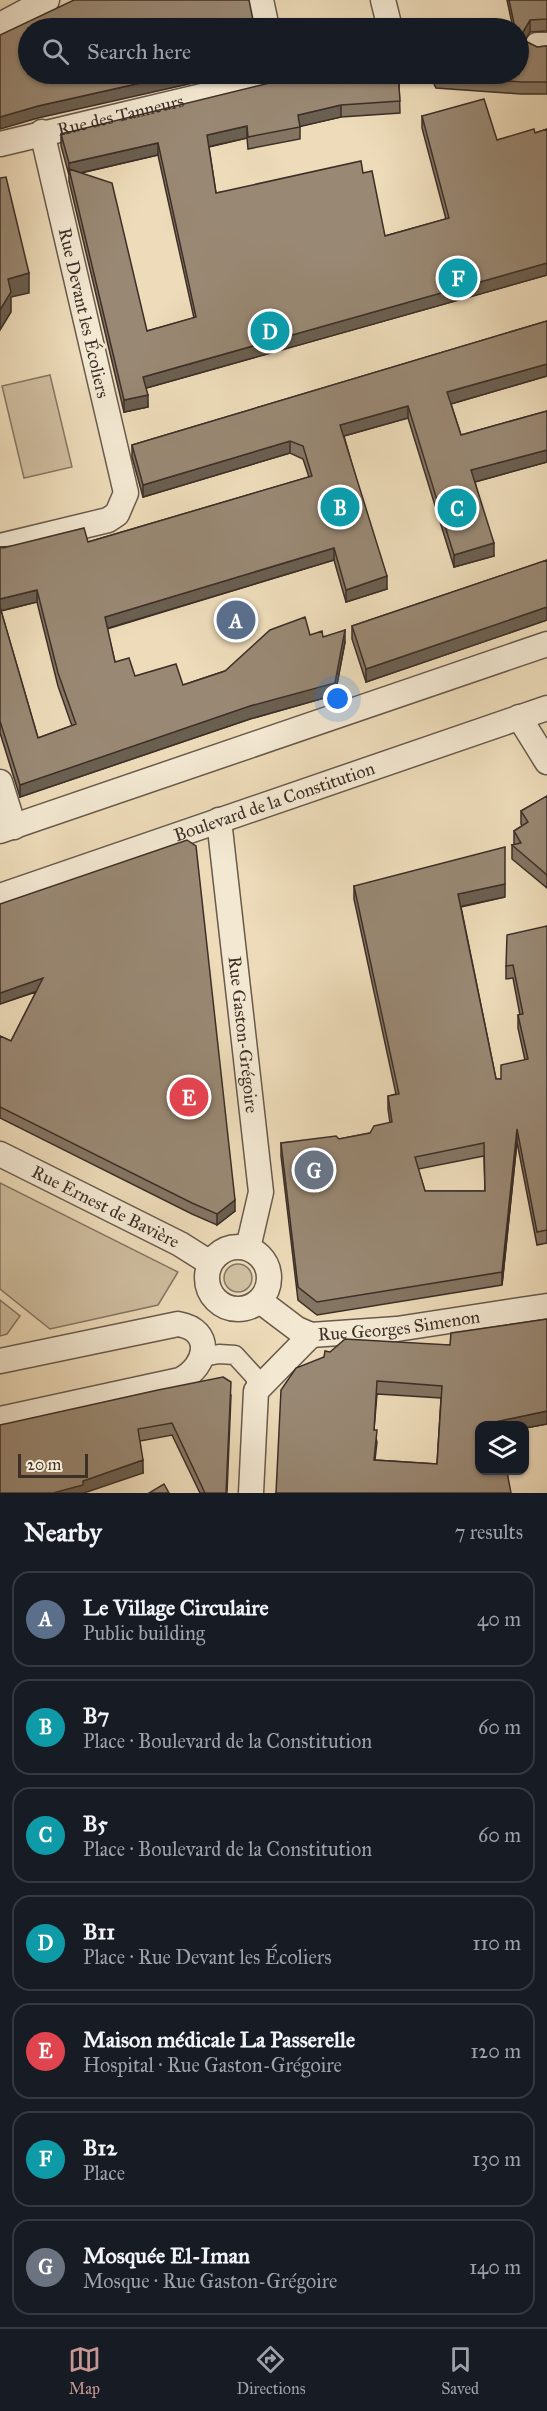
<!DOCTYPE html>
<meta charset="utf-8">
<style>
body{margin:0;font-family:"IM FELL Great Primer",serif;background:#242831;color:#f1f3f6}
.controls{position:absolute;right:18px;bottom:18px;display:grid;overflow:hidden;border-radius:12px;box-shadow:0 2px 4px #0004}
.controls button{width:54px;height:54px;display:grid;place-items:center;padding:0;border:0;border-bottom:2px solid #363941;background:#171b24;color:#f1f3f6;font:30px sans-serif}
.scale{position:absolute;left:18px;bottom:15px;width:70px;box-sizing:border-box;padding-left:6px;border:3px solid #3d2f28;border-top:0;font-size:16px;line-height:21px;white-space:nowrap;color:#3d2f28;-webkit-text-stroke:4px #f3e8d2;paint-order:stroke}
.you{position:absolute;left:338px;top:699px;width:21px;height:21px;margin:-15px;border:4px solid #fff;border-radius:50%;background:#1a73e8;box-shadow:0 0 0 9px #1a73e833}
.badge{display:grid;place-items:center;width:39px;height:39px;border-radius:50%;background:#c59692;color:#fff;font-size:20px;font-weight:700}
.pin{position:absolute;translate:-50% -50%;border:3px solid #fff;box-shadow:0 2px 6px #0006}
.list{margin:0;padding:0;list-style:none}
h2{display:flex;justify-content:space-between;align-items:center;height:78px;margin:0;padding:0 24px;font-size:26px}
h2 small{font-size:20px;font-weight:400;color:#9ea1a6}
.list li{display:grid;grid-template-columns:39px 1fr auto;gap:18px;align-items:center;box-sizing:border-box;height:96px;margin:0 12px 12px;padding:0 12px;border:2px solid #363941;border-radius:18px}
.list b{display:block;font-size:22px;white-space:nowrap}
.list p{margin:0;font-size:20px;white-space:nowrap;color:#9ea1a6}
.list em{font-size:20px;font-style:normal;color:#9ea1a6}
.icon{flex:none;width:33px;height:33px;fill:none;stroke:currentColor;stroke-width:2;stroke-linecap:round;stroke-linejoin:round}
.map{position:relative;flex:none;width:547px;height:1493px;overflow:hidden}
.search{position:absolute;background:#171b24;box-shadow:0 2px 4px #0004;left:18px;right:18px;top:18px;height:66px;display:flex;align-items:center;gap:15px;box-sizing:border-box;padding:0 21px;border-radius:33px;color:#9ea1a6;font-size:22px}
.sheet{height:834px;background:#171b24}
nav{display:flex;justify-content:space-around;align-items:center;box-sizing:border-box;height:84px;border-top:2px solid #363941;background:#171b24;font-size:16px;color:#9ea1a6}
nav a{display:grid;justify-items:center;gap:3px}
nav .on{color:#c59692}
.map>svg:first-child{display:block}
.green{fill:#cfbea0;stroke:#867664;stroke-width:1.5}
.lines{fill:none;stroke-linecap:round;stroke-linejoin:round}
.pedestrian-casing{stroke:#695a4c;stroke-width:21}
.minor-casing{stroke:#695a4c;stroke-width:27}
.pedestrian{stroke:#f3e8d2;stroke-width:18}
.minor{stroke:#f3e8d2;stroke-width:24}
.wall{fill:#847563;stroke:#3d2f28;stroke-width:1.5;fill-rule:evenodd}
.shaded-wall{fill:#6b5f50;stroke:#3d2f28;stroke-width:1.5}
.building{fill:#998873;stroke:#3d2f28;stroke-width:1.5;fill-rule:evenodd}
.labels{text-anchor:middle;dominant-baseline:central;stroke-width:6;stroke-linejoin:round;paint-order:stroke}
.street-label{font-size:18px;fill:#3d2f28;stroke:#f3e8d2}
</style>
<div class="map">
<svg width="547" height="1493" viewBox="0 0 547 1493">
<rect width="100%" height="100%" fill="#eddbb9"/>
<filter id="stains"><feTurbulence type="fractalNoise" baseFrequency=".00333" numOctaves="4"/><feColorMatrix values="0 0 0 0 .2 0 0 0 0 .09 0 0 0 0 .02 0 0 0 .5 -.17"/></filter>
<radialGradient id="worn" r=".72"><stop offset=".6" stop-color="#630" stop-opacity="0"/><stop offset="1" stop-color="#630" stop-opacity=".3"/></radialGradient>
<!-- green -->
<path class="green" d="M50,375L72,467L24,478L2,386Z
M0,1183L178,1272L158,1305L50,1329L0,1289Z
M224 1278a14 14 0 1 1 28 0a14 14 0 1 1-28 0Z
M0,1300L20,1316L7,1334L0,1336Z"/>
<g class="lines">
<defs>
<path id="pedestrian" d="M203,1357L219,1354L235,1355L256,1378V1391"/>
<g id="minor">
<path d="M261,0L267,28"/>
<path d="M383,0L390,28"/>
<path d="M0,25L47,0"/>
<path d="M537,45H547"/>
<path id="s1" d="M0,144L294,74"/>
<path d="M0,546L108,520L117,514L126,493L42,132"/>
<path d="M519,717L547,762"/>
<path d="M0,782L14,827"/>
<path id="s2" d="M219,820L261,1192L248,1248"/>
<path d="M0,831L547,644"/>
<path id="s3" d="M0,896L547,708"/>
<path id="s4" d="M0,1154L180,1244L210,1263"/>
<circle cx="238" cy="1278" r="31"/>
<path id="s5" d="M260,1301L297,1329L311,1335L397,1329L547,1306"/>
<path d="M0,1361L178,1324C214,1330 208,1366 180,1380L0,1419"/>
<path d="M251,1493L256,1391L311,1335"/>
</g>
</defs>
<!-- pedestrian casing -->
<use href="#pedestrian" class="pedestrian-casing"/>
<!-- minor casing -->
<use href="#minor" class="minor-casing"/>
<!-- pedestrian -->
<use href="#pedestrian" class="pedestrian"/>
<!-- minor -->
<use href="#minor" class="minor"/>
</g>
<!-- wall -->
<path class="wall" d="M507,0H547V31L530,32L525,41L537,47L547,46V94H521L436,88L433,82L399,81L400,113L341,117L300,126V139L248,149L247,138L209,147L216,193L363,173L385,236L446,219L422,128V116L497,140L535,133L547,129V275L146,388L148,407L124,412L69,181V175L61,146V134L325,74H519V28H513ZM158,155L194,318L147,331L81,173Z
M547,321V376L451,404L461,435L547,411V462L475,482L494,556L454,567L408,418L344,436L387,589L346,602L334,560L107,629L115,662L135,676L183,685L225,671L310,635L345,642L335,695L250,719L20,797L0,733V547L88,542L309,477L303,459L290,453L143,497L132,457V445ZM37,602L58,686L72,726L38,738L1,611Z
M547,560V620L366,682L352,639V626Z
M547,796V888L512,859V845H514V831L522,826L521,824V811Z
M354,886L505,897L461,907L496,1079H501L525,1060L518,1028V1015H520L513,978L506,979V966L547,926V1243L537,1245L517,1142L502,1285L317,1315L298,1300L281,1156V1143L339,1139L370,1133L390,1123L388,1109V1096L396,1094L354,899ZM484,1156L485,1191H425L418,1169Z
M0,904L235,1211L217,1225L192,1214L0,1118V1036L11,1041L36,992L0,1004Z
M450,1345L547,1424L525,1428V1425H480V1470L276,1493L324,1357L330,1352ZM377,1394L441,1398L437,1464L375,1460L377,1442L374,1430Z
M231,1395L227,1493H200L172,1435L140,1441L143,1473L0,1425Z"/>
<!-- shaded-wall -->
<path class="shaded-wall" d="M530,20V32L523,44V32Z
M181,74H233L38,118L0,129V117L38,106Z
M341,105V117L298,127V115Z
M247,126V138L207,147V135Z
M158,143V155L71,175L69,169V175V163Z
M547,263V275L143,389V377Z
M29,273V293L11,297V312L0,330V310L8,279Z
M547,364V376L447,405V392Z
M148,395V407L124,412V400Z
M408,406V418L340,437V425Z
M290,441V453L143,497V485Z
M547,450V462L471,483V470Z
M494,543V556L454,567V555Z
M334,548V560L105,629V617Z
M387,576V589L346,602V590Z
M37,590V602L0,611V599Z
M547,607V620L366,682V669Z
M345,630V642L335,695L250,719L20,797V785Z
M505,884V897L458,907V894Z
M43,978V989L0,1004V993Z
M517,1129V1142L502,1285V1272Z
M235,1200V1211L217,1225V1214Z
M547,1411V1424L525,1428V1425H490V1423Z
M143,1460V1473L84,1493H53L83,1481Z"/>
<!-- building -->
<path class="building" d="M74,0H249L253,20L262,28H28V74H181L38,106L0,117V35Z
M509,0H547V19L530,20L523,32L525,41L537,47L547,46V82H521L436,76L435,74H519V28H515Z
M325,74H398L400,101L341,105L298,115L300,127L248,137L247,126L207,135L216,193L361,161L363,173L372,171L385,236L449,218L422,116L484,99L497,140L534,129L535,133L547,129V263L143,377L148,395L124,400L69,169L112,183L147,331L196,317L158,143L69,163L61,134L286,79Z
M6,177L29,273L8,279L11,292L0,310V178Z
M547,321V364L447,392L461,435L547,411V450L471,470L494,543L454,555L408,406L340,425L387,576L346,590L334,548L105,617L115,662L129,658L135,676L176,664L183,685L225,671L270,630L305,617L310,635L322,631L323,637L345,630L335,683L250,706L20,785L0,721V607L38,738L76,724L58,673L37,590L0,599V547L3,548L84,528L88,542L312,476L303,446L290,441L143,485L132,445Z
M547,560V607L366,669L352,626Z
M547,796V875L512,845L521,843L514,831L528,822L521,811Z
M187,840L196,846L235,1200L217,1214L192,1203L0,1107V1036L11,1041L43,978L0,993V904Z
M505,847V884L458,894L496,1079H501V1065L528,1059L518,1015L523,1014L513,965L506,966L507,935L547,926V1230L537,1232L517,1129L502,1272L317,1302L298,1287L281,1143L336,1136L339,1139L370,1133L374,1126L392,1122L388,1096L399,1094L354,886ZM484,1143L485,1191H425L415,1157Z
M547,1319V1411L490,1423V1425H480V1470L507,1472L511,1493H276L281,1390L296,1368L324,1357L325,1351L330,1352L345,1339L450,1345L451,1333ZM377,1381L442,1386L437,1464L374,1460L377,1430H374Z
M223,1377L231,1382L226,1493H205L172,1423L138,1429L143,1460L83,1481V1485L53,1493H0V1425L158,1390Z
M164,1484L169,1493H149Z"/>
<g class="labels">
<!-- street labels -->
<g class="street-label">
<text stroke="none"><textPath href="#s1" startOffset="124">Rue des Tanneurs</textPath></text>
<text transform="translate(84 313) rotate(77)">Rue Devant les Écoliers</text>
<text stroke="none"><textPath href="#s3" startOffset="290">Boulevard de la Constitution</textPath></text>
<text stroke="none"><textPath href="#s2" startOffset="216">Rue Gaston-Grégoire</textPath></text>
<text stroke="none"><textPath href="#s4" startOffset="118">Rue Ernest de Bavière</textPath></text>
<text stroke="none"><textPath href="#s5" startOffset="150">Rue Georges Simenon</textPath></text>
</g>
</g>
<rect width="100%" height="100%" filter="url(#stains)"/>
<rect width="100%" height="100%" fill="url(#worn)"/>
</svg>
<div class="controls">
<button><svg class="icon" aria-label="layers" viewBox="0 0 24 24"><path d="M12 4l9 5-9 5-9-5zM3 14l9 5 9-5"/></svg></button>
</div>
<div class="scale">20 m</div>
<div class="you"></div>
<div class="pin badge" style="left:236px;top:620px;background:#5c6f8a">A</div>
<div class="pin badge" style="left:340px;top:507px;background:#0f9aa8">B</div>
<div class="pin badge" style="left:457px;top:508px;background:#0f9aa8">C</div>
<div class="pin badge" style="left:270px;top:331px;background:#0f9aa8">D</div>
<div class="pin badge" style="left:189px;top:1097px;background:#e0444e">E</div>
<div class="pin badge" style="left:458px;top:278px;background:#0f9aa8">F</div>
<div class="pin badge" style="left:314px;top:1170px;background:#6b7280">G</div>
<div class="search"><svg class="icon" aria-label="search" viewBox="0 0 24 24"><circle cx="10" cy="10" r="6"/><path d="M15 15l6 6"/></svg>Search here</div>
</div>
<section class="sheet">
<h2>Nearby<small>7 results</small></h2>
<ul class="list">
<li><span class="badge" style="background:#5c6f8a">A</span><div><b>Le Village Circulaire</b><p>Public building</p></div><em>40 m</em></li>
<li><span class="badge" style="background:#0f9aa8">B</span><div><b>B7</b><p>Place · Boulevard de la Constitution</p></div><em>60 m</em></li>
<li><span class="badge" style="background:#0f9aa8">C</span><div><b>B5</b><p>Place · Boulevard de la Constitution</p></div><em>60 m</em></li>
<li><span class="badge" style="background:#0f9aa8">D</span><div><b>B11</b><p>Place · Rue Devant les Écoliers</p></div><em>110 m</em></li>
<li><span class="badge" style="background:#e0444e">E</span><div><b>Maison médicale La Passerelle</b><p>Hospital · Rue Gaston-Grégoire</p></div><em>120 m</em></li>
<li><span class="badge" style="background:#0f9aa8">F</span><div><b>B12</b><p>Place</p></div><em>130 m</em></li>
<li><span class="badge" style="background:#6b7280">G</span><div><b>Mosquée El-Iman</b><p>Mosque · Rue Gaston-Grégoire</p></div><em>140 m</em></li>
</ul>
</section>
<nav>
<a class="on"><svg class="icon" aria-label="map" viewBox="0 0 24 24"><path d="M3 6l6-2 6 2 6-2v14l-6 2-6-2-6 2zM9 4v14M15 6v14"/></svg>Map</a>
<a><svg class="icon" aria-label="directions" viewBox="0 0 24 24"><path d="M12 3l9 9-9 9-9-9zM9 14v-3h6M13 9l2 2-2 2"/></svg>Directions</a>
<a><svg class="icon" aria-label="saved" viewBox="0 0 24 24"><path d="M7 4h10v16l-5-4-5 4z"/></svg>Saved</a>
</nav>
